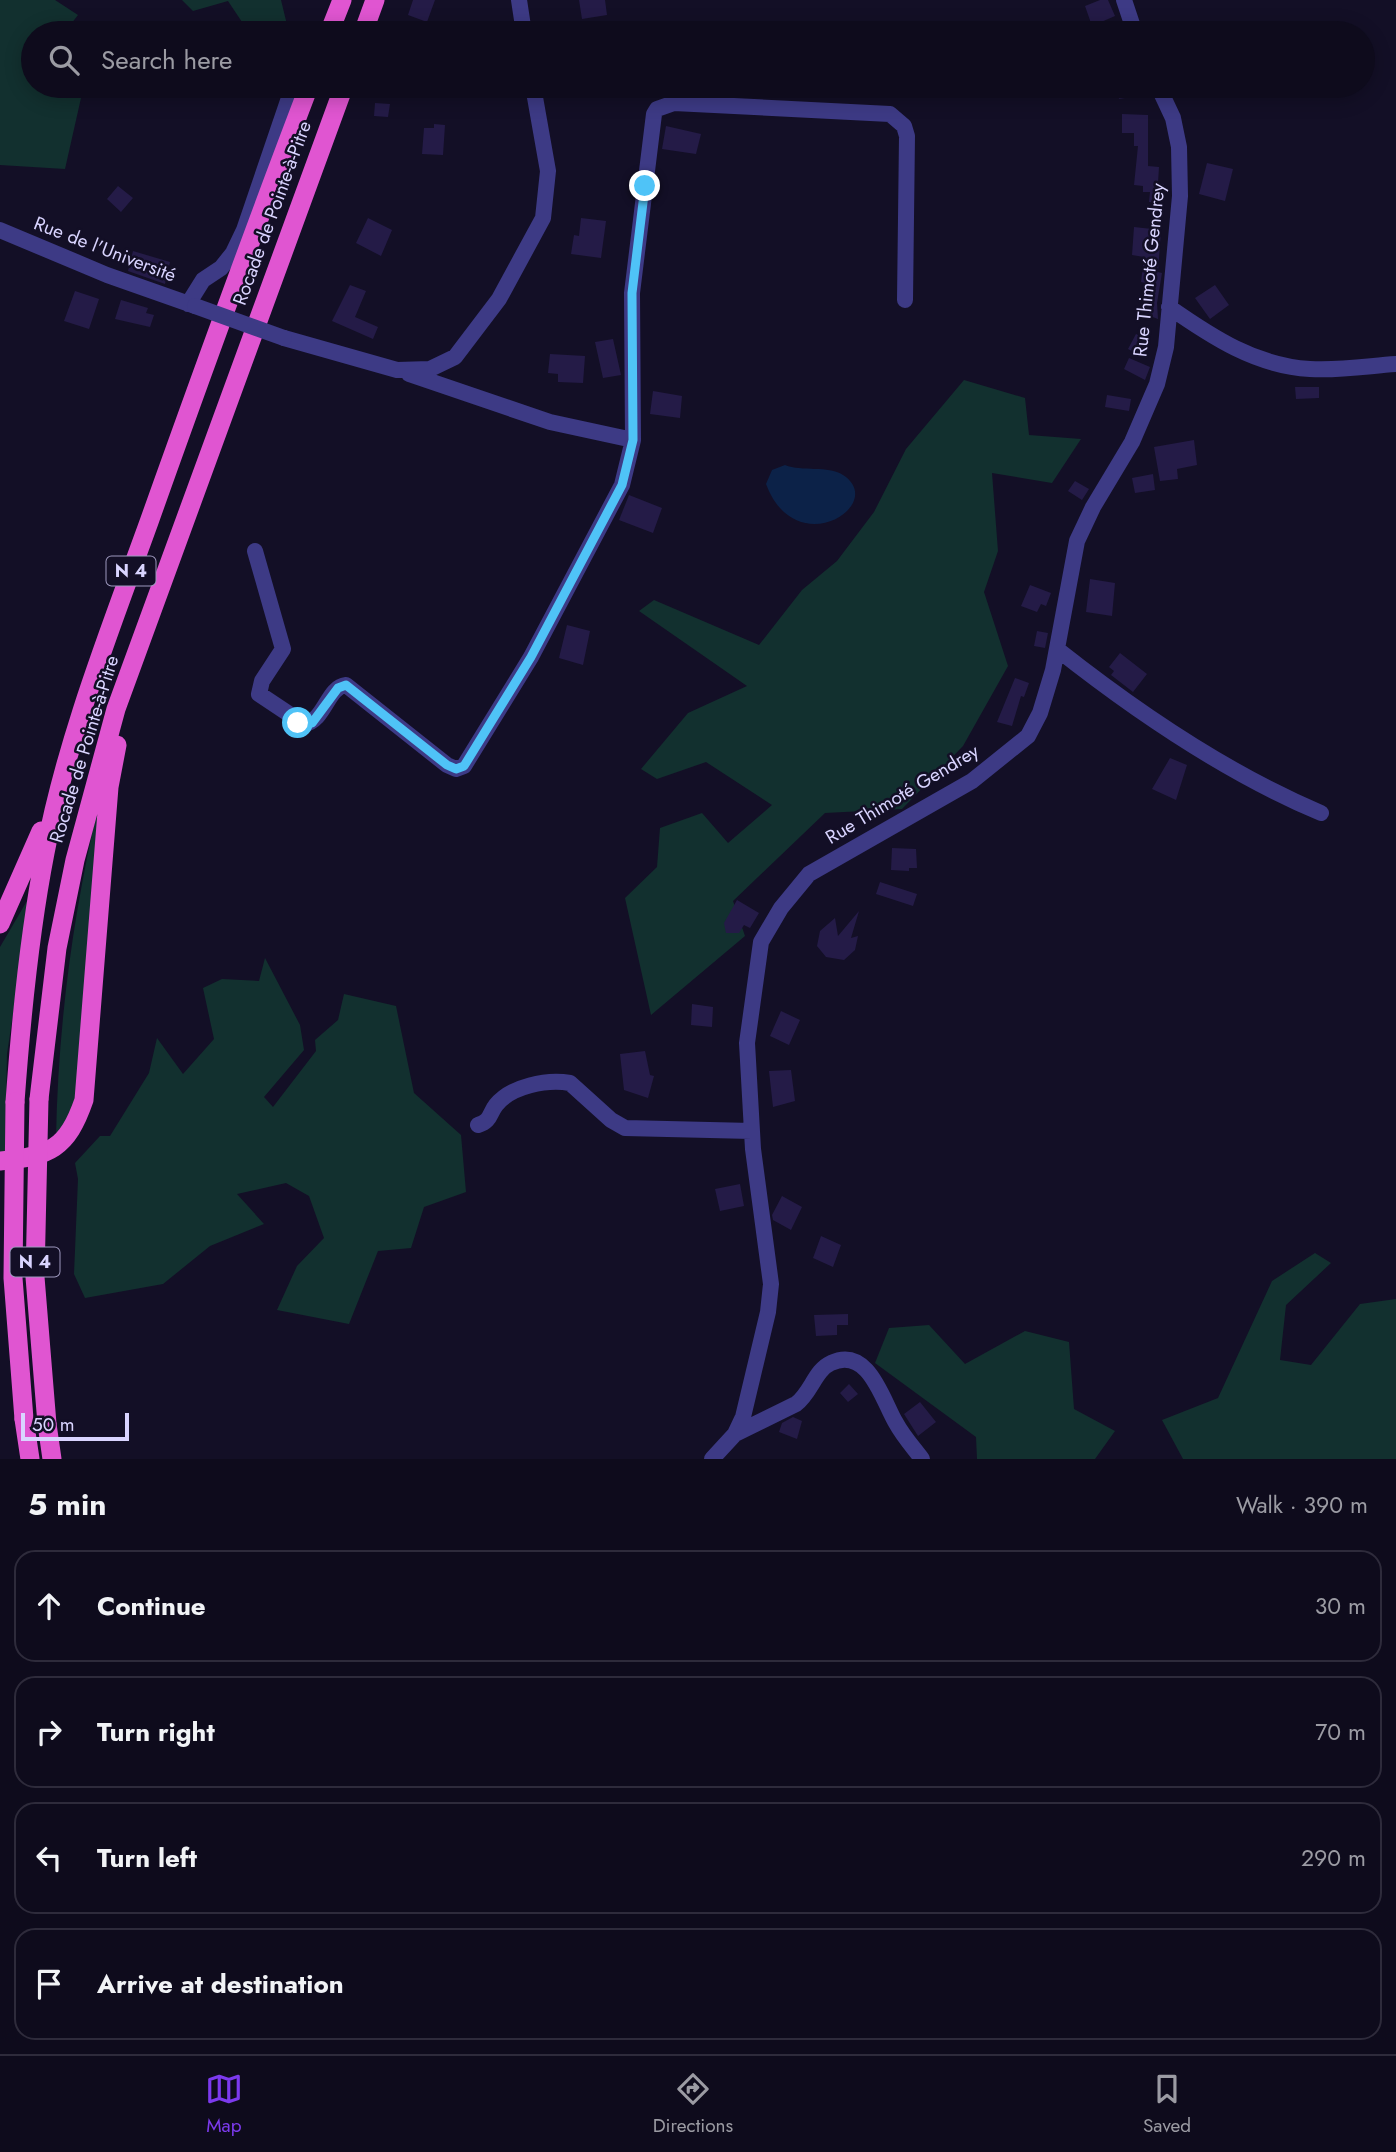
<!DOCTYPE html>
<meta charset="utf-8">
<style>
body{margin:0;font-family:Jost,sans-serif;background:#1c1929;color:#f1f3f6}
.scale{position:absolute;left:21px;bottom:18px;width:108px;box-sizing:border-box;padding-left:7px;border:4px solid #d9d4ff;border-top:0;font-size:19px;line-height:24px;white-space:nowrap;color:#d9d4ff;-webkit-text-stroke:5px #130f26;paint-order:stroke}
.stop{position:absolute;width:21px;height:21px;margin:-16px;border:5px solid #4fc3f7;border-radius:50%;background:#fff}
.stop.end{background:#4fc3f7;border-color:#fff;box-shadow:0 2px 7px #0008}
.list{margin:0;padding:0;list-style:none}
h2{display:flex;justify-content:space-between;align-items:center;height:91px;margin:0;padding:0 28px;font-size:30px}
h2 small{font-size:23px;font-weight:400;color:#9b9ba3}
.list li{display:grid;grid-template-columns:46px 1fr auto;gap:21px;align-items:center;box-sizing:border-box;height:112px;margin:0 14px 14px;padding:0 14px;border:2px solid #2e2b3b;border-radius:21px}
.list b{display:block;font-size:26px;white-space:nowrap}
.list em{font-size:23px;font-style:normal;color:#9b9ba3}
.icon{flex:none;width:38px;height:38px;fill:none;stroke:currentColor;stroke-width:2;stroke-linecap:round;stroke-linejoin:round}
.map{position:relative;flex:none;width:1396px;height:1459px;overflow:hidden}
.search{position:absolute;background:#0e0b1c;box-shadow:0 4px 18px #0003;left:21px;right:21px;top:21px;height:77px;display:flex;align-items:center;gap:18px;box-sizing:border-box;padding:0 24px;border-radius:38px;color:#9b9ba3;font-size:26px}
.sheet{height:595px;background:#0e0b1c}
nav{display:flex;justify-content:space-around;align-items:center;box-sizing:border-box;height:98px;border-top:2px solid #2e2b3b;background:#0e0b1c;font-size:19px;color:#9b9ba3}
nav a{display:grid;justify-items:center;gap:4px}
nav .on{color:#7c3aed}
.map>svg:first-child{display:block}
.green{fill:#12302f}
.water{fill:#0c2248}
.building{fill:#241b47}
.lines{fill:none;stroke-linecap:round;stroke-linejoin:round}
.minor{stroke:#3d3a85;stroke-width:16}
.trunk{stroke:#e055d1;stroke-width:19}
.minor-bridge{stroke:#3d3a85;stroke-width:16}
.trunk-bridge{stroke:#e055d1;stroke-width:19}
.route{stroke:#4fc3f7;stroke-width:9}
.labels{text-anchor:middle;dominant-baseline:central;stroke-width:5;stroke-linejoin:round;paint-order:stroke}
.shield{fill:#130f26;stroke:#9e99be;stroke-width:2}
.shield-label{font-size:18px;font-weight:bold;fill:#d9d4ff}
.street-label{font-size:19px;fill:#d9d4ff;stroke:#130f26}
</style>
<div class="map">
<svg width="1396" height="1459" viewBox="0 0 1396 1459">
<rect width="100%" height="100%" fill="#130f26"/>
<!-- green -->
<path class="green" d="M0,0H55L78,15L64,33H33V86H71L81,98L65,169L0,165Z
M182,0H281L289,33H245L246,28L228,1L193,11Z
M964,380L1025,398L1029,435L1081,439L1052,483L992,473L998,551L984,592L1008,666L963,746L902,809L825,813L733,901L745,936L651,1015L625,898L657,867L660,828L702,813L728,843L772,805L706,762L657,779L641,769L688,713L747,686L639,611L654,600L759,645L802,590L837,561L874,512L906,449Z
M99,803L77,1100L56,1139C58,1024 73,914 99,803Z
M31,894L7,1054L5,1157H0V947Z
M265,958L300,1025L304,1050L264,1097L273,1107L316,1051L315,1040L338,1020L344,994L396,1006L414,1093L461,1135L466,1192L424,1207L411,1248L378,1251L349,1324L277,1310L297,1266L324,1238L309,1196L286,1183L237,1194L264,1224L210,1246L163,1284L85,1298L74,1274L78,1179L75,1163L100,1136H110L149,1073L157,1038L183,1074L214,1039L203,988L222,979L259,981Z
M1315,1253L1331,1263L1286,1305L1280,1360L1311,1365L1360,1304L1396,1299V1459H1183L1162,1420L1218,1398L1272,1281Z
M929,1325L965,1364L1025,1331L1069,1342L1074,1409L1115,1431L1095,1459H977L976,1437L875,1363L889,1328Z"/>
<!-- water -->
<path class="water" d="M785,465C802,472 828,465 843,475C888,504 796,564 766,484L772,470Z"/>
<!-- building -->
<path class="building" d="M413,0H435L427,22L408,15Z
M579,0H605L607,15L582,19Z
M1100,0H1108L1115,16L1092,26L1085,6Z
M1116,86H1148L1150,94L1119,99Z
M375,103L390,104L388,117L374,116Z
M1122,114L1148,115V166L1159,167L1158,183L1164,184L1162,203L1149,202L1150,192H1143V186L1134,185L1138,146H1134V133H1122Z
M434,124L445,125L443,155L422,154L424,128H434Z
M666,126L701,134L696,154L662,149Z
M1207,163L1233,169L1225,201L1199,194Z
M118,186L133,198L121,212L107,199Z
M368,218L392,230L381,256L356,243Z
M581,218L606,221L601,258L571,254L574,235L579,236Z
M1134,227L1161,230L1158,272L1162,273L1157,303L1158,319L1142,313L1150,284L1141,282L1144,257L1132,255Z
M133,251L170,262L165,284L128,271Z
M350,285L366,291L355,317L378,327L373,339L332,321Z
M1215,285L1229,305L1210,319L1195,298Z
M75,291L99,299L89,329L64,321Z
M121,300L148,308L146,313L154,315L150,327L115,319Z
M1136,334L1147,340L1139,355L1128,349Z
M613,339L621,375L603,378L595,342Z
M550,354L585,356L583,383L558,382V374L548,373Z
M1129,358L1150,367L1145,380L1124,369Z
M1295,387H1319V398L1296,399Z
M653,391L682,396L680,418L650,414Z
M1107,395L1131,399L1129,411L1105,407Z
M1194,440L1197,465L1177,469L1178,479L1160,481L1154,447Z
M1153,474L1155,490L1135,493L1132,478Z
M1075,481L1089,489L1082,500L1068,491Z
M629,495L662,508L653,533L619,520Z
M1090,579L1115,583L1112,616L1086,612Z
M1030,585L1051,593L1046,606L1041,604L1037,612L1021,606Z
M567,625L590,631L583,665L559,658Z
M1037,631L1048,633L1045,648L1034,646Z
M1120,653L1147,674L1133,692L1111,675L1114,671L1109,667Z
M1015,678L1029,683L1024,697L1021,696L1012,726L997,722Z
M1170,758L1187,765L1176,800L1152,789Z
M892,848L916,849L917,868H909V871L891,870Z
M880,882L917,894L913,906L876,894Z
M737,900L759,913L750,928L744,925L739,933H726L724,923Z
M859,911L851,938L858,936L855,950L844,960L826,957L817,946L820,931L835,918L838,936Z
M692,1004L713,1007L712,1027L691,1025Z
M781,1011L800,1020L789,1045L770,1036Z
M645,1051L650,1075L654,1076L648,1098L624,1090L620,1054Z
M791,1070L795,1101L773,1107L769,1071Z
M740,1184L744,1206L720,1211L715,1189Z
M782,1196L802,1207L791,1230L773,1220L772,1215Z
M821,1236L841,1245L833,1267L813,1258Z
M848,1314V1325H837V1335L816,1336L814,1315Z
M849,1384L858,1394L848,1402L840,1393Z
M920,1402L936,1422L918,1436L904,1414Z
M793,1417L802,1421L797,1439L779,1432L782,1423Z"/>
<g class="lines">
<!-- minor -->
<path class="minor" d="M519,0L524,33
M1124,0L1135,33
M0,230L107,275L195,306
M188,304L203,280L221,268L233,253L244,230L293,86
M1169,307C1212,337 1256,366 1310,369C1338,371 1368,366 1396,364
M284,338L397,370L430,369L455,357L499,299L543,218L548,171L533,86
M409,374L550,422L633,440
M255,551L283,649L262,681L259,694L304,724C325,721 327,687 346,685L447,765L456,769L464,766L531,657L622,485L633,440L632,293L654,114L657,109L674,103L890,114L904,126L907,136L905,300
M1057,649C1138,713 1226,773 1321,813
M478,1125C491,1121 489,1114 496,1105C511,1086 547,1079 570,1083L611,1120L625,1128L752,1131
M735,1434L796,1404C811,1393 815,1370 831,1363C869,1345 883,1402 896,1423C903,1436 913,1447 922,1459
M712,1459L735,1434L743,1417L768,1312L771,1284L753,1149L747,1043L761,942L781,908L809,874L972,781L1028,736L1040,713L1053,670L1077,541L1093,507L1132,442L1157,384L1166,347L1180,196L1179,147L1173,118L1158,86"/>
<!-- trunk -->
<path class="trunk" d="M329,33L342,0
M363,33L375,0
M0,924L41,831
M39,1099L57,948L75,860L116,709L344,86
M15,1102C21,1019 29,935 45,853C66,740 110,630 149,522C201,376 254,230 309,86
M0,1161C50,1156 67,1149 84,1100L109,787L117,745
M24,1419L30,1459
M47,1424L52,1459"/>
<!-- minor-bridge -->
<path class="minor-bridge" d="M195,306L284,338"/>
<!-- trunk-bridge -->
<path class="trunk-bridge" d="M39,1099L35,1277L47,1424
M15,1102L13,1278L24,1419"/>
</g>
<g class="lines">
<!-- route -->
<path class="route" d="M298,723H312L338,688L346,685L447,765L456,769L464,766L531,657L622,485L633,440L632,293L645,186"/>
</g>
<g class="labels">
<!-- shield labels -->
<g class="shield">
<rect x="106.5" y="556.5" width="49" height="29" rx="5"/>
<rect x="10.5" y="1247.5" width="49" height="29" rx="5"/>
</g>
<g class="shield-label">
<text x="131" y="571">N 4</text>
<text x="35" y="1262">N 4</text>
</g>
<!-- street labels -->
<g class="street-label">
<text transform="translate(272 213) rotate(-70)">Rocade de Pointe-à-Pitre</text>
<text transform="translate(105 249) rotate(21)">Rue de l'Université</text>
<text transform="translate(1149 270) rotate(-84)">Rue Thimoté Gendrey</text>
<text transform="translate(84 749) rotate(-73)">Rocade de Pointe-à-Pitre</text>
<text transform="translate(902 794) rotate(-31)">Rue Thimoté Gendrey</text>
</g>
</g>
</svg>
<div class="scale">50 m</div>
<div class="stop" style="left:298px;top:723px"></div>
<div class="stop end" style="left:645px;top:186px"></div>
<div class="search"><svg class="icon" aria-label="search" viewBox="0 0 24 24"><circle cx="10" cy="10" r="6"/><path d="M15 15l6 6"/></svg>Search here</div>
</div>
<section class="sheet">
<h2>5 min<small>Walk · 390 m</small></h2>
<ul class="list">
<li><svg class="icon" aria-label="ahead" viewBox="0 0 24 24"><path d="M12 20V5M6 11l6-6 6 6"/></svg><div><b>Continue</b></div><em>30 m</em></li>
<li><svg class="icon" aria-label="right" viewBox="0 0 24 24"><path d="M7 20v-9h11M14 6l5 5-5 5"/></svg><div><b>Turn right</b></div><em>70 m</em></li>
<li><svg class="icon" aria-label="left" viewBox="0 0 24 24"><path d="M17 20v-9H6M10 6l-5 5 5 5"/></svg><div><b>Turn left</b></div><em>290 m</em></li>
<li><svg class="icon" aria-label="arrive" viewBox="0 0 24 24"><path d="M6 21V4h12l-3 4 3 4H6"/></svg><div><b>Arrive at destination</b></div></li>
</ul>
</section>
<nav>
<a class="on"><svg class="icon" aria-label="map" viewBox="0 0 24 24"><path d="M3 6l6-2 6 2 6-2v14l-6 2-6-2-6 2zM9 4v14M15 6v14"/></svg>Map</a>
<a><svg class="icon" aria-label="directions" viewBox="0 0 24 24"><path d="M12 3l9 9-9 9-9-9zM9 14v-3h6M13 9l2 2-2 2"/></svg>Directions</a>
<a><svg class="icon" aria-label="saved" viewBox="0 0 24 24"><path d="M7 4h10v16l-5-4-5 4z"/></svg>Saved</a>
</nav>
